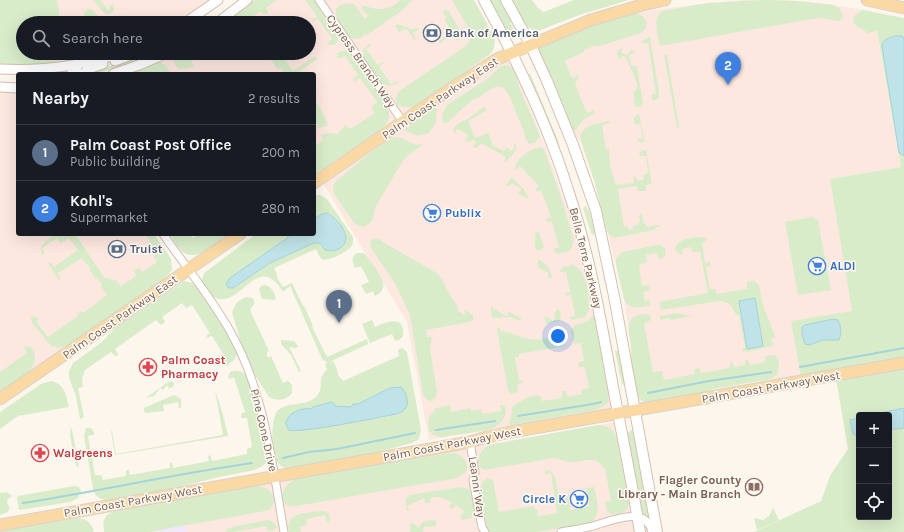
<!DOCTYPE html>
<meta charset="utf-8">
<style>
body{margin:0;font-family:Karla,sans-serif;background:#242831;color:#f1f3f6}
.controls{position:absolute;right:12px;bottom:12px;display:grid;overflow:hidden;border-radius:4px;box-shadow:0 4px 16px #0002}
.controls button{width:36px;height:36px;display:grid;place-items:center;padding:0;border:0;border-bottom:1px solid #363941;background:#171b24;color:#f1f3f6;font:20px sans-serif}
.you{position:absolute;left:558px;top:336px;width:14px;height:14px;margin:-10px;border:3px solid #fff;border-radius:50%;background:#1a73e8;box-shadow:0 0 0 6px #1a73e833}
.badge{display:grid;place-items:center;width:26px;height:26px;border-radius:50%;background:#0b8043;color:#fff;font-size:13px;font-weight:700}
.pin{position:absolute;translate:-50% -33px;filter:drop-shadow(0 1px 2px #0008)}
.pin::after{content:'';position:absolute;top:21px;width:14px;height:12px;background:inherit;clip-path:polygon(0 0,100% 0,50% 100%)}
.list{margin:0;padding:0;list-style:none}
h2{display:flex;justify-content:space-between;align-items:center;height:52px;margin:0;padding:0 16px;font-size:17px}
h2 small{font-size:13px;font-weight:400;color:#9ea1a6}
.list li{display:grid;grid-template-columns:26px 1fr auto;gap:12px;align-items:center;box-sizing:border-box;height:56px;padding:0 16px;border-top:1px solid #363941}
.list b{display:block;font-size:15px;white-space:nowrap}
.list p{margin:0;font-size:13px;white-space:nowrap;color:#9ea1a6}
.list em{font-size:13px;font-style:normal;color:#9ea1a6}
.icon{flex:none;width:22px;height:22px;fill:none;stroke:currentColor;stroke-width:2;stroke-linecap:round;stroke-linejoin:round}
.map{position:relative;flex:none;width:904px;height:532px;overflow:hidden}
.search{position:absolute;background:#171b24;box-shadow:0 4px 16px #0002;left:16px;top:16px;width:300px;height:44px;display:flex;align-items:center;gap:10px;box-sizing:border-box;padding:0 14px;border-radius:22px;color:#9ea1a6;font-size:15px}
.panel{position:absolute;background:#171b24;box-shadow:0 4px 16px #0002;left:16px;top:72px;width:300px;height:164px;border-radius:4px}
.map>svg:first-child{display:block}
.commercial{fill:#fde8e0}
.education{fill:#f3e8fa}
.green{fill:#d8ecc9;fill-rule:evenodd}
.water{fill:#bfe3e8;stroke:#a5d3da}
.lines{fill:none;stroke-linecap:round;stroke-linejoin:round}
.stream{stroke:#a5d3da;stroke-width:2}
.minor-casing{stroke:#d1beb0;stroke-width:9}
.tertiary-casing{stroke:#d1beb0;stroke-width:11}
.secondary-casing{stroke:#d6c0b0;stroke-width:12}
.primary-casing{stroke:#dad1cd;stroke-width:13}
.minor{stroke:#fff;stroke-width:7}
.tertiary{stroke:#fff;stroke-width:9}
.secondary{stroke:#fff;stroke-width:10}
.primary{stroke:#fbd9a5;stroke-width:11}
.labels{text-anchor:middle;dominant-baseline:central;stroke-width:3;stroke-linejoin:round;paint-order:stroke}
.service-label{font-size:12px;font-weight:bold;fill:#4e5e75;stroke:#fffaf3;text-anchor:start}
.street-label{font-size:12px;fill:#7a5c4d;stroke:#fffaf3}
.shop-label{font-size:12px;font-weight:bold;fill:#366cbe;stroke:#fffaf3;text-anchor:start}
.health-label{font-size:12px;font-weight:bold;fill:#be3a42;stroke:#fffaf3;text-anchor:start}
.education-label{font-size:12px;font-weight:bold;fill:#785e54;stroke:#fffaf3;text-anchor:end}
</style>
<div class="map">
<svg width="904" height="532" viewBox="0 0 904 532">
<rect width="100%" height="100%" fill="#fdf6ec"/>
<!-- commercial -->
<path class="commercial" d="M57,0H211L177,23H61Z
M254,0H474L494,35V45L493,51L489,55L314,175V74H128L156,63L177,53H309V23H224Z
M744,0H782L812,2L873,11L901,167L830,179L852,311L801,377L771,379L713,389L697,396L645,402L640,400L637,396L631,369V345L624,299L616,265L594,180L580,140L572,132L540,46L632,13L708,3Z
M66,53H105L55,63L64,57Z
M509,56L546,148L570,218L592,293L613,408L429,440L407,322L321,180Z
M0,91L18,92V234H154L169,256L172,265L170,273L164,279L0,392Z
M616,422L635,532H187L181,499Z"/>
<!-- education -->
<path class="education" d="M186,525L187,532H149Z"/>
<!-- green -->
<path class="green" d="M0,0H57L61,23H23V53H66C60,70 15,64 0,64Z
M93,0H100L109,11L111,4H113L114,9L113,12L109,14H105Z
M254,0H277L266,8L268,12V14H263L260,11L254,16L258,23H224Z
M305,0H314L337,35L338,40L335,45H328L327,43L332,39L318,19L312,22V20L317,17Z
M401,0H413L408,4L403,10L367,35L365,34L364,36C361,39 357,40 352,38C349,36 346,32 344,28C342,25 339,22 337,18C332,5 344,2 354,4L365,19L368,16L362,9V5C379,11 387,11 401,0Z
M452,0H474L494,37C496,43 494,50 489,55L414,107C407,108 401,108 396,103V97L398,92L467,45C471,40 471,36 470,31Z
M489,0H502L513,19L510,22L514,31V36L509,38Z
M511,0H532L538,8L544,12L574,0H629L579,15L538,31C522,29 518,12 511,0Z
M763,0L796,1L833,5L840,9L843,16L842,19L839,21L818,18L660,46C658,34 652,20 662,11L708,3Z
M90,9C98,13 101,24 112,20C116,19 117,16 121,15L123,21L118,23H85L84,13L87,9Z
M445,10L449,11L462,34V38L457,41L452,35L440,43L439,41L452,32L444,19L447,18L442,12Z
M862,10L904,18V359L801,377L791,321L852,311L830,179L901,167L877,31L867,33C863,28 856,28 853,22L854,16Z
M632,13C640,13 643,16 647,22L646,28L641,33L597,47L596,45L584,50V52L565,61L571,76L574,78L578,74L579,77L575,84L586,111L589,113L593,110L595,113L584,119L576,130L572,132L538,51L540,46L594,24Z
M397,24L412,29L418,28L419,29L413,33L416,39L414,40L408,30L404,29L399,32L395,26Z
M648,37H650L659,93V97L655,100H653L651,97L652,94H656L648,43H641L642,41Z
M370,43L371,45L366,49L378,65L383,62L384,63L379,67L391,84L397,81L398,83L389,86L381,83L364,58L363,50Z
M623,47L621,52L627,55L632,49L635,53L629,55L631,66H636L637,67L643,103L640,107H635L633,93L638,86L626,57L623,56L620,60L617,54L618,50Z
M341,51H346L351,54L386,105C392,115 389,123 380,130L314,175V147L323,140L321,135L327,133L338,134L345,125L350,129L375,113L371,107L377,102L360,78L354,82L353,79L358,75L345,56L338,59L337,54Z
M145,53H149L137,61L103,72L88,74Z
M177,53H204L191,62L194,67C182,68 180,73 174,62L175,56Z
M266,53H280L293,71L315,56L317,59L296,74H279L283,70L280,68L278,70Z
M667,54L679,127L677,128L664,55Z
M160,62L166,66L171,74L166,73L128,74Z
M506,65L511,67L515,70L519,87L540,136L535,143L529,144L526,140L524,132L509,95C497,74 484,99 472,100L447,123H443L442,115L447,105L487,79L501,66Z
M530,73L559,143L556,144L530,79L529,74Z
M314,99L326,118L325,119L328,124L327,126L317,128L318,124L314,123L316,121L314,119Z
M437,106L436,123L429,133L418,136L404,130Z
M485,106L486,111L468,121L475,138L488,133L492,142V145L504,151L507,147L510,151L515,148L513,144L515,143L517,148L511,157L504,163L506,157L481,143L477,148L473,147L476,142L474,139L468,142L465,141L468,135L458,129L454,134L453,130L455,126L464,120L465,121Z
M637,114H639L645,142H638V139L643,138L640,124L636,125L634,123V118Z
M610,121V123L602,125L606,149H609L610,166L616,185L634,183L633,177L636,176L637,181L644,180L643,175L648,173L646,156H640L639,153L641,151L646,150L652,184L646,185V191H638L637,186L618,189L624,227L627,226L629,230H633L632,227L635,225H638V223L640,222L639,215L642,214L643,222L649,228L650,226L660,225V226L654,229V230L614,238L609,234L607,231L594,180L580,137C583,124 599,123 610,121Z
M396,137L402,138L416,145L421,144L422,145L405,158L401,164L376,206L372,221L365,227L360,226L354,223L334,194L333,185L336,181C352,169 378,143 396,137Z
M541,147L544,149L560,194L574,240L571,250L564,253L557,254L553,249L559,247L552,221L547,222L546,219L551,217L541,190L537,192L535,189L539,186L537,184L520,166L516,170L515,168C517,157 531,149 541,147Z
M512,178L524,189L529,199L517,193L522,189L513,184L506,186L510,179Z
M317,195H320L327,199L353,237V244C348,252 333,259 323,260L319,256L316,249L274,268L277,274V278L283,287L292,283L303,306H304L313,326L312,327L327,357L367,339L368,344L327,363L325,360L323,361L290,286L283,292C256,248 240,314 212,296C208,293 203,285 202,280L204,273L256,234H293L278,244L233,288L270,263L314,243C321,242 321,245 325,250L333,251L346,234L331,215L327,213L314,219V196Z
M586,206L590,213L595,234L592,235L583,208Z
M812,217L818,220L831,290L798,295L785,222Z
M539,232L544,247L542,249L539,250L535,249V233Z
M56,234H75L104,277L108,279L116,280L121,286L136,276L134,270L139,268L142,272L157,262L152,254L156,251L145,234H154L171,259L172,270L164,279L68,345L59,348L51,346L32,323L31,316L38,318L37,323L48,337L78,316V312L79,313L80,312V311L83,313L107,295L101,287L102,285L98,279H96L90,270V268L82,258L58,273L61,279L59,280L48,263L50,262L54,267L78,250L69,238L61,243L57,238L42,248L45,254L42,255C37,244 48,240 56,234Z
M170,234H190L193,238L199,234H229C217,242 197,263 183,252C177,247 174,240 170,234Z
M705,237L707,241L702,243L705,263L710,262L711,266L706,267L710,289H715L717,294L747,289V282L754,281L759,285L763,306L775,336V338H772L771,339V341L774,343L772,346L747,352L743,351L742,349L745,347L739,315H736C733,307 729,302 720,301L661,310L659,302L708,293L700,252H692L691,247L682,249L683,255H682L675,250C675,238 695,237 705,237ZM754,298H755L747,349L739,301Z
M378,239L438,274L443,281L451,297L457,305L458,311L465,315V310L473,315V320L469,322L426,330L427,337H432L430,350L437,391L436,397L432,401L427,400L423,395L410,315L395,283L371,248C369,243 371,238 378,239Z
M657,245H660L665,248C666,253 666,259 659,259L657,253L646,255L647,262L639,265L642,286L648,285L650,288L648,291L643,292L645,301L650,300V305C640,308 628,310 624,299L616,265V259L622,252Z
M357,253H363L366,255C373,266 395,287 375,296L373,291L366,294L361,285L369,282L361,266L355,268C352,262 351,257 357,253Z
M538,259C546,263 550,268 552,277L550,279L548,278V273L538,267Z
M573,265C586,269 589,294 589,306V310L585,317L572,320L569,317L575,316L571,295L566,296L565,293L570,292L566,272H559L563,267Z
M184,281L192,283L196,286C205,298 235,338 237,352C237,356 235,360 231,362C229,365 227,366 223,365L219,359V358L224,355L212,336L206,338L207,335L210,333L192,305L186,308L182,303L162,317L165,322L161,325L156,320L115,349L118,354L117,356H115L111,352L85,370L82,378L83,387L78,388L84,417L80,419L76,396L69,378V371L73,363L102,342L117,326Z
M265,285C272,287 274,292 276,298L275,300L262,299L259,289L261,286Z
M246,297L252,298L254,300V304L250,310L269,351L267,352V356L269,358L271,356L283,383L288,381L292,385V393C286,401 277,401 269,397L255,375L242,346L232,312L237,302Z
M491,307L506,316H508V311L521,318V320L520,321L511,317L493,318L491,316Z
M557,309L560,311L561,319L559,321L546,324L544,316L554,321L555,312Z
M595,313L609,390L608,403L596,410L511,425L509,424L513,406L528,397L540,395L542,401L562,398V391H566L568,397L582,394L581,390L589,388L585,367H579L578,366L579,362L584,361L581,343L574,344L571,330L575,325L588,321Z
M677,313L692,316L671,320L670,318L660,320V316Z
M646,314L650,315L651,320L644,323L653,372L662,371L664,380L695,374L694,370L698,368L700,369L701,373L730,368V363L732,362L734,367L745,365V360L748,359L750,365L765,362V356L771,355L776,356L779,361L778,374L771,379L713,389L697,396L648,403C643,402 640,400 637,396C631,388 632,358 631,347C631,339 626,329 630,322C632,315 640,315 646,314Z
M372,320L375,327C387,322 405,314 403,336L399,340L395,341L392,334L370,343L362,324Z
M499,326L501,331C511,332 519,337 529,339C539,341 550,338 561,337L560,330L563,332L565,346L519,354V357H515L519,381L522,380L523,383L517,384L518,391L513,394L510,393L508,391L497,329Z
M281,340L294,341L298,346L296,348L289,347L301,371L299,372L291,355L281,344Z
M27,346L31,347C46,369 15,382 0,392V372L27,353L23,347Z
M402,348L407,352L421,430L419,439L412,443L362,456L289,468C284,468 281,467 278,463C271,454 270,418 278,410C288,402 307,406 316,397C322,391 320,387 321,380C321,376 325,372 327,369L325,364L333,361L337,369L338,375L343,381L399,356L398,350ZM401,387L384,417L294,431H292L286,420C290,412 303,407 312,409L313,407L332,402L337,407H351L390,388Z
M615,351H620L625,384L622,385Z
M904,367V408L871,415H859V418L850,420L853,434L859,437V517H889V430L904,428V532H754L821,501L831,474L848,449L836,379Z
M233,371C238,370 241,371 245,374C252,381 268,448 267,459C266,462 266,463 264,465L255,470L219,477L167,490L110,500C101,500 96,498 93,489L84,435L86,428H91L94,432V435L88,436L91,454L97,453L98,455L92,458L95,475H101L103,480L126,476V470H129L130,475L170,468V463H172L173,468L209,461L208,456L210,455L212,461L247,454V449L252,447L247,418H241V414L245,412L234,377L230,379L228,377L230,372Z
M51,381C65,384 66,395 69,407L18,416L0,429V412L41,384Z
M172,381L174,383L173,387L168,389L169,387L167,385L163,390L160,388L154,396L146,398L168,382Z
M215,390L222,411L228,436L115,455L111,431H112L116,454L223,435Z
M174,395L181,399V408H179L178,402L163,405L164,411L147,413L144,412V408L146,407Z
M450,405L451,412L471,408V411L481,409L482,414L501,411L500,405H504C510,414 501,425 491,429C476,433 458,434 441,437C429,436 427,428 429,417L436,408Z
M598,425C607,425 614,429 617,439L629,505C626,513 619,515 610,514L607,511L605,502L611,501L605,468H603C596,453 579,464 568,462C562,461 559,458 553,458L485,470C472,466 480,449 489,445Z
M71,428L72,429L79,468L76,465L70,435Z
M631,430L635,432L651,520L641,512L627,434Z
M452,453C462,453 470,462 466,472L457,478L302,505C298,506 293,507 289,506C274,500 286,483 295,479L413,458Z
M545,470L551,471L555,477L559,497L568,496L570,510L590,506L586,488L594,487C596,498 603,516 590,523L536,532H490L487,528L480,489L482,482L488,478L493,480L499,512L534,506L535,509H537L538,516L557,513L551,473L545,474Z
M74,486L79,487L81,491L78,498L70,502L19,510L17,498L18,496Z
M258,486C269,488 276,494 273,505L269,510L265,511L149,532H104V530C102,520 105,514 115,511Z
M461,487L469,489C472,493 477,509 475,515C472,519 467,519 462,520L460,515L465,512L456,505L453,509L449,507L452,502L439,497H431L430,503H425L424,498L407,506L409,511L406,510V499L410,495Z
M7,492L12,496L7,500L8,506L10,507L8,512L0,515V493Z
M773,508L779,520L757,530L754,518L763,520L769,516Z
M323,511L329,513L330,521L327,522L325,515L306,519L307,525L300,527L301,532H289C285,511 308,513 323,511Z
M78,518C87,519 92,523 94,532H0V531Z
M268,520L273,522L278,527L274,530L268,531L266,526L233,532H226L227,529L232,527Z
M431,520L437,521L436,526L424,527L423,532H410V523H413L418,528L423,522Z"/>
<!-- water -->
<path class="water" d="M895,36H902L904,38V156L899,153L882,46C883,39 889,38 895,36Z
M327,213C340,220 358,243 334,251C331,251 328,250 325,250C321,245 321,242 314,243L270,263L233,288C229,288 227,288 226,284L230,278L293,234H314V219L322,214Z
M755,298L763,346L747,349L739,301Z
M833,319L838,320C841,327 842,332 839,340H822L810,345L805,344L802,335V327L805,325Z
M401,387C406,391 410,404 405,409C403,412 399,413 396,414C381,417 298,434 289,430L286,424C286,413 302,407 312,409L313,407L332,402L337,407L339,406L351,407L353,404H358L390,388Z
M904,408V428L889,430V415H871Z
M859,418V437L853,434L850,420Z"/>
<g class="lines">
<!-- stream -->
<path class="stream" d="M800,367L904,348
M648,393L709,381L771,372
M518,416L593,404L601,402
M436,430L495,421
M283,458L309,452L337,449L415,433
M23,503C99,491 175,474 252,463"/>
<defs>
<path id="minor" d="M319,0L403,122
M163,234C185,266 211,297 230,331C265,392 272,464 284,532
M470,442L475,473L473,480L482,527L485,532
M561,532C571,530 580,529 589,527C607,523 646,503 652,532"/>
<path id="tertiary" d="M185,23L218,0
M217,23L247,0
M115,61L136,53
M0,69C41,71 82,66 121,53
M71,74L75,71L78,64
M82,74L91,68L103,64
M113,74L139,65L167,53
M0,87L18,88"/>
<path id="secondary" d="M484,0C518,62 548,125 569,193C590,256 601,321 613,387C622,435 632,483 640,532
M506,0L530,44L547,81L573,145L596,211L614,296L657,532"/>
<path id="primary" d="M867,0L904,8
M314,183L446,92L497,59L591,20L642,5L665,0
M0,399L240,234
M0,525L470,442L487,437L511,432L904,363"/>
</defs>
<!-- minor casing -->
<use href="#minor" class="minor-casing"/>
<!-- tertiary casing -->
<use href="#tertiary" class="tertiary-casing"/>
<!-- secondary casing -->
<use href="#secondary" class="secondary-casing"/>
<!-- primary casing -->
<use href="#primary" class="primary-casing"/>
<!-- minor -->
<use href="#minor" class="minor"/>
<!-- tertiary -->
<use href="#tertiary" class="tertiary"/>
<!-- secondary -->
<use href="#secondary" class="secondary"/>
<!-- primary -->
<use href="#primary" class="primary"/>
</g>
<!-- icons -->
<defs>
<symbol id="bank-ring" viewBox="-11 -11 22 22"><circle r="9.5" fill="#fffaf3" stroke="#5c6f8a" stroke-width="1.5"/><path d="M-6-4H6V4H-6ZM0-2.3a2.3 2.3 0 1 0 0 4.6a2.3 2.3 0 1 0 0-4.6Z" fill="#5c6f8a"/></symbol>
<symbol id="supermarket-ring" viewBox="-11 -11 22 22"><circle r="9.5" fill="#fffaf3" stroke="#3f7fe0" stroke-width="1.5"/><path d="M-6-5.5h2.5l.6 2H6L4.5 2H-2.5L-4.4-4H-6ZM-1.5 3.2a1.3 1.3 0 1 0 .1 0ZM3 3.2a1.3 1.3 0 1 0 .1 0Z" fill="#3f7fe0"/></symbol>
<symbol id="pharmacy-ring" viewBox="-11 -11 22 22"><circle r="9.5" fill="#fffaf3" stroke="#e0444e" stroke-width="1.5"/><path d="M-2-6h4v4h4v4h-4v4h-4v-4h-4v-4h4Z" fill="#e0444e"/></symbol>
<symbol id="library-ring" viewBox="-11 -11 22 22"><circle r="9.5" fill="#fffaf3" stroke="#8d6e63" stroke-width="1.5"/><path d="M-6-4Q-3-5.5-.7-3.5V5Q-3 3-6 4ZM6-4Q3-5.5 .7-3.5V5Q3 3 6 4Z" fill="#8d6e63"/></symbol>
</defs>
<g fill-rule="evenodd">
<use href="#bank-ring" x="422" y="23" width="20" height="20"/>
<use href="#supermarket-ring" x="422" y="203" width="20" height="20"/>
<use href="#bank-ring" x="107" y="239" width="20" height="20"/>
<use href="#supermarket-ring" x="807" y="256" width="20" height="20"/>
<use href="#pharmacy-ring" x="138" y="357" width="20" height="20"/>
<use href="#pharmacy-ring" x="30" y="443" width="20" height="20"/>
<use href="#library-ring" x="744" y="477" width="20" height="20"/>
<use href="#supermarket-ring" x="569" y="489" width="20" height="20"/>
</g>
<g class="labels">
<!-- service labels -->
<g class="service-label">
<text x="445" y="33">Bank of America</text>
<text x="130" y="249">Truist</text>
</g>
<!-- street labels -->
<g class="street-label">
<text transform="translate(361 61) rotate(55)">Cypress Branch Way</text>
<text transform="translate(440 98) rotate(-34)">Palm Coast Parkway East</text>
<text transform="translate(586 258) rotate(76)">Belle Terre Parkway</text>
<text transform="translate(120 317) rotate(-35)">Palm Coast Parkway East</text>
<text transform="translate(771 387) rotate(-10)">Palm Coast Parkway West</text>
<text transform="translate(264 430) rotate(77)">Pine Cone Drive</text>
<text transform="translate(452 444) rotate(-11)">Palm Coast Parkway West</text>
<text transform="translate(477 487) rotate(82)">Leanni Way</text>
<text transform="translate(133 501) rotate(-10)">Palm Coast Parkway West</text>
</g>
<!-- shop labels -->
<g class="shop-label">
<text x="445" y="213">Publix</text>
<text x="830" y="266">ALDI</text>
<text x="566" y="499" text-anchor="end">Circle K</text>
</g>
<!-- health labels -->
<g class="health-label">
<text x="161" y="360">Palm Coast<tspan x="161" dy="14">Pharmacy</tspan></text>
<text x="53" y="453">Walgreens</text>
</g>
<!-- education labels -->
<g class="education-label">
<text x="741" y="480">Flagler County<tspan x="741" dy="14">Library - Main Branch</tspan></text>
</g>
</g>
</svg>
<div class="controls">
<button>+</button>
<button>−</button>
<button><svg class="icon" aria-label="locate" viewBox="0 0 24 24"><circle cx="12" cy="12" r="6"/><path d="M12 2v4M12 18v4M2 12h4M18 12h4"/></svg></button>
</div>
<div class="you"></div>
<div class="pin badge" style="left:339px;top:323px;background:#5c6f8a">1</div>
<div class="pin badge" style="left:728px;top:85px;background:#3f7fe0">2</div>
<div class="search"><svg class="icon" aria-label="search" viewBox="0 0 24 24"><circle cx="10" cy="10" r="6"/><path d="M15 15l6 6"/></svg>Search here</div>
<section class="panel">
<h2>Nearby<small>2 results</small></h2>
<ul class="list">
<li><span class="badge" style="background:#5c6f8a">1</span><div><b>Palm Coast Post Office</b><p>Public building</p></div><em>200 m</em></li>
<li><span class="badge" style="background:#3f7fe0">2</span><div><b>Kohl's</b><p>Supermarket</p></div><em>280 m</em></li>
</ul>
</section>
</div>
